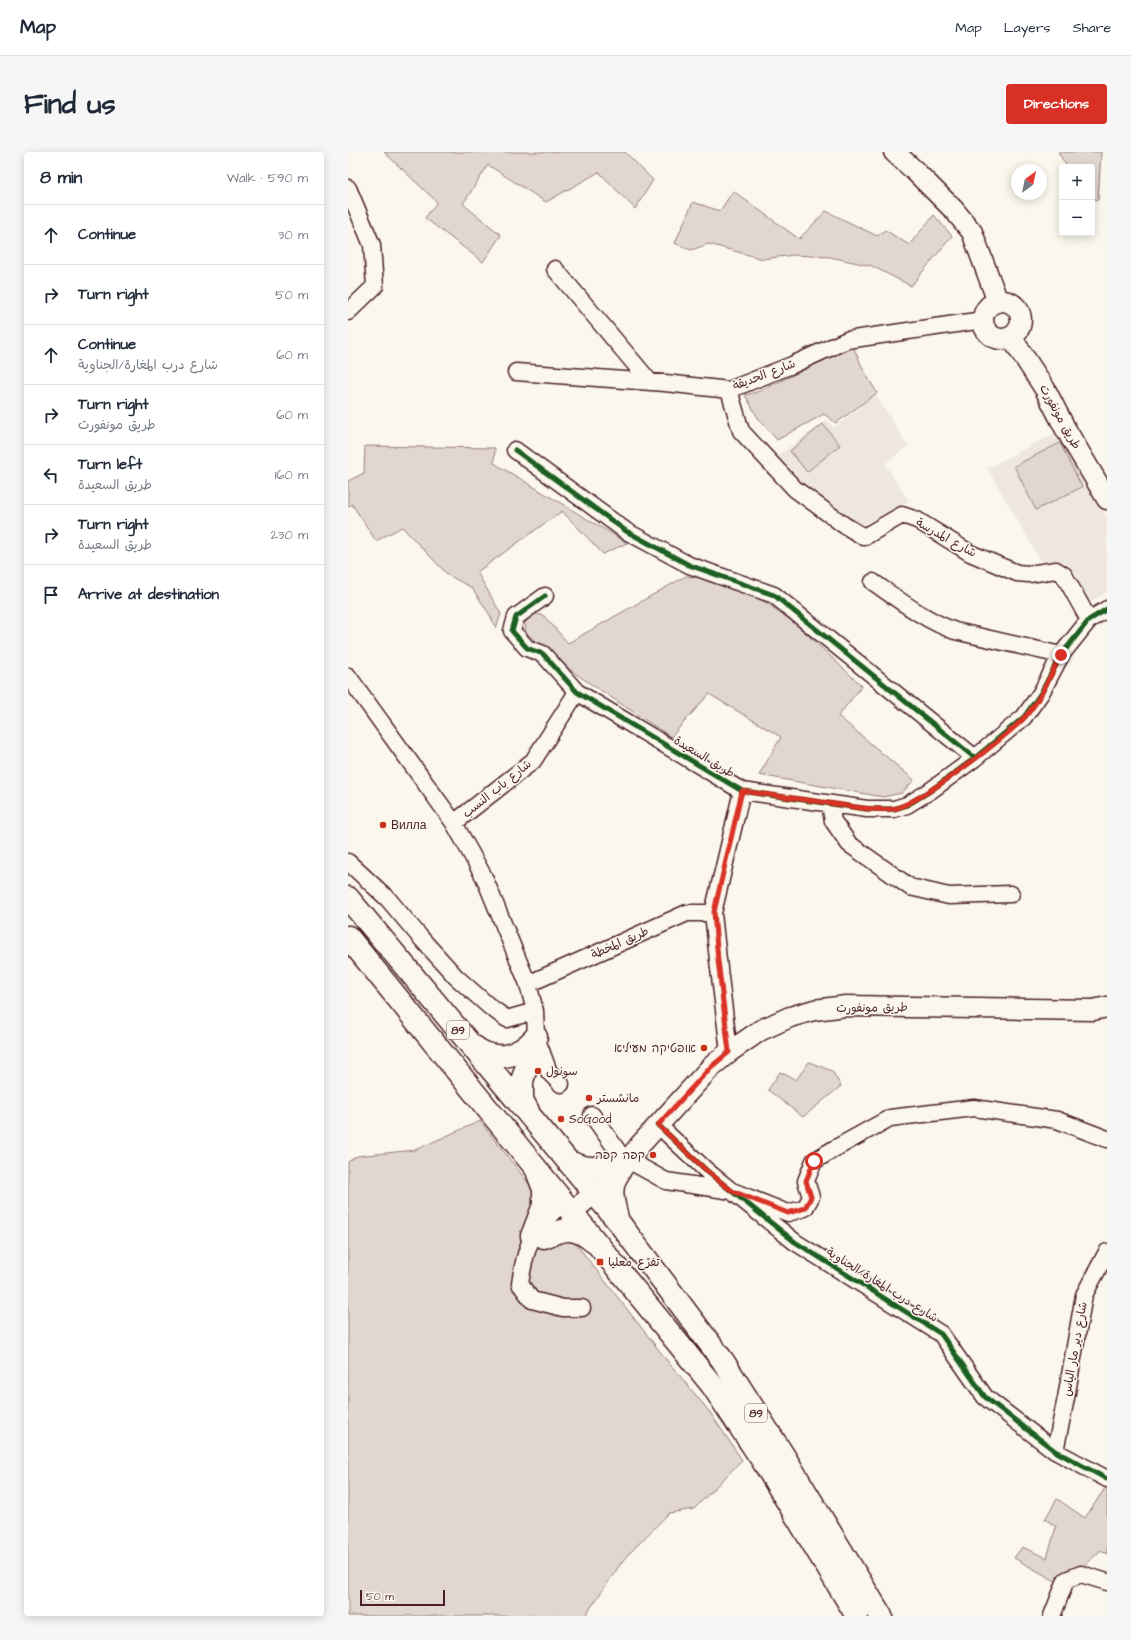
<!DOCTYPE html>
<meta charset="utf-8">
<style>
body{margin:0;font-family:"Architects Daughter","Playpen Sans Arabic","Playpen Sans Hebrew",sans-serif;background:#f6f6f7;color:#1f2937}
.controls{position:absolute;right:12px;top:12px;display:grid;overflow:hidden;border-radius:4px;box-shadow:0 2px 10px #0003}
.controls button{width:36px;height:36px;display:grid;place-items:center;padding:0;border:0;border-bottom:1px solid #e0e1e3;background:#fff;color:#1f2937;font:20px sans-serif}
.compass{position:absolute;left:663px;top:12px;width:36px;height:36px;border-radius:50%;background:#fff;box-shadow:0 2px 10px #0003;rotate:33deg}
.scale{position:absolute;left:12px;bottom:10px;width:85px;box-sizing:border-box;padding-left:4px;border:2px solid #4a1f2b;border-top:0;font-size:11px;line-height:14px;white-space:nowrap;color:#4a1f2b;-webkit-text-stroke:3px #fbf7ec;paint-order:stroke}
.stop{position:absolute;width:12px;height:12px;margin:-9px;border:3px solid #d93025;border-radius:50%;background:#fff}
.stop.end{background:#d93025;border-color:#fff;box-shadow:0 1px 4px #0008}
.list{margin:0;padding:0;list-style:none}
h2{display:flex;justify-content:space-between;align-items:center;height:52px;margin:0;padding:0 16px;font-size:17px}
h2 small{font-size:13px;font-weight:400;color:#747a83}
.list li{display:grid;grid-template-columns:26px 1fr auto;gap:12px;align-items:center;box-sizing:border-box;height:60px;padding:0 16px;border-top:1px solid #e0e1e3}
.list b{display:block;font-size:15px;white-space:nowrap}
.list p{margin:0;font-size:13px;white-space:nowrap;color:#747a83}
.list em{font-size:13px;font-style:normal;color:#747a83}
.icon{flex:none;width:22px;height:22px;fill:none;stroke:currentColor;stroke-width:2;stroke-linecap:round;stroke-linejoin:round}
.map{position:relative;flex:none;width:759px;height:1464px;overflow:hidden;border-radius:4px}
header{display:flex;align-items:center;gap:24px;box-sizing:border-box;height:56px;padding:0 20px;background:#fff;border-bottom:1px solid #e0e1e3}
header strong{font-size:19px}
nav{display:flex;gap:22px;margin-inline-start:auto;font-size:14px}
.intro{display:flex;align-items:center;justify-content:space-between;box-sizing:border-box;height:96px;padding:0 24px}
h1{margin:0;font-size:28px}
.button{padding:10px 18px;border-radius:4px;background:#d93025;color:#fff;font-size:14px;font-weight:700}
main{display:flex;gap:24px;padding:0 24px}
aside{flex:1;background:#fff;border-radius:4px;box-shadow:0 2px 10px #0003}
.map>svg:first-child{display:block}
.built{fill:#eee7de}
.green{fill:#e2d7d0;stroke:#967b7e}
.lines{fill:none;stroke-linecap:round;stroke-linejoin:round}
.minor-casing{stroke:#4a1f2b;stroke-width:19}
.major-casing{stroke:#4a1f2b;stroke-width:23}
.highway-casing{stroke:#4a1f2b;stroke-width:25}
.minor{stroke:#fbf7ec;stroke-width:16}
.major{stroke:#fbf7ec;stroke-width:20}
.highway{stroke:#fbf7ec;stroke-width:22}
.cycleway-casing{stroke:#fbf7ec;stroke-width:8}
.cycleway{stroke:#1b5e20;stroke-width:5}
.route{stroke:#d93025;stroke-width:5}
.poi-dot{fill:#c8321e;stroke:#fbf7ec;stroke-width:1.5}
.labels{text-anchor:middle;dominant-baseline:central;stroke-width:3;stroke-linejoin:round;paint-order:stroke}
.shield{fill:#fbf7ec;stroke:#7f6065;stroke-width:1}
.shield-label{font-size:11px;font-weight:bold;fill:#4a1f2b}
.street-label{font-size:12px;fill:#4a1f2b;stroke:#fbf7ec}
.poi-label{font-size:12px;fill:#4a1f2b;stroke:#fbf7ec;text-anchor:start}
</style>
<header>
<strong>Map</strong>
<nav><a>Map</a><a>Layers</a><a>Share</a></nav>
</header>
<div class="intro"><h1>Find us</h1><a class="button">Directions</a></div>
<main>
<aside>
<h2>8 min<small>Walk · 590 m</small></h2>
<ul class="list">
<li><svg class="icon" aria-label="ahead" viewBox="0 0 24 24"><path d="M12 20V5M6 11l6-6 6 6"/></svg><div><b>Continue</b></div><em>30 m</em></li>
<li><svg class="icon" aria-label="right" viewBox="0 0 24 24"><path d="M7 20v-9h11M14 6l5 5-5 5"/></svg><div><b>Turn right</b></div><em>50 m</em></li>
<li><svg class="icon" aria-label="ahead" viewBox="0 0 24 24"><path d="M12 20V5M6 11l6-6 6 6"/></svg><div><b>Continue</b><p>شارع درب المغارة/الجناوية</p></div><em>60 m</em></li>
<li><svg class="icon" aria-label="right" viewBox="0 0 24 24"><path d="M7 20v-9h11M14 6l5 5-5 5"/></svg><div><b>Turn right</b><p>طريق مونفورت</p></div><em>60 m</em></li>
<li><svg class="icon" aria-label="left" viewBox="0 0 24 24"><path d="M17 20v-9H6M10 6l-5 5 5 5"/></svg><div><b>Turn left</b><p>طريق السعيدة</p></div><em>160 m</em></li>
<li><svg class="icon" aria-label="right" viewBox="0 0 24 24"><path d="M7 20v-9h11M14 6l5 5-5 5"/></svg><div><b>Turn right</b><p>طريق السعيدة</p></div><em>230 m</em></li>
<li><svg class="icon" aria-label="arrive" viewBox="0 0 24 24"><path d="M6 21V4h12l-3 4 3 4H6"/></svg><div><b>Arrive at destination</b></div></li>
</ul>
</aside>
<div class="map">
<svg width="759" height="1464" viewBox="0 0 759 1464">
<rect width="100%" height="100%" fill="#fbf7ec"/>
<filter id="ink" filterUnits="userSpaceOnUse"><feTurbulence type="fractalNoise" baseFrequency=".025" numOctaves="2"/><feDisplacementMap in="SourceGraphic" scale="8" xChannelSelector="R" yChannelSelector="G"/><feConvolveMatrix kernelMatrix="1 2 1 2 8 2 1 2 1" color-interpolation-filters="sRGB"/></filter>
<g filter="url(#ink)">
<!-- built -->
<path class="built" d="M528,243L560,294L537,312L561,349L509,376L459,337L429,304L479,268L486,276Z
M713,278L759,365V440L740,451L727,421L718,411L706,408L693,409L639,316Z"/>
<!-- green -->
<path class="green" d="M36,0H277L305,28L287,57L251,20L198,50L140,13L115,52L153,83L135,110L77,66L89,50Z
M710,0H753L750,48L744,47V15H719Z
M385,39L451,87L478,59L529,84L537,78L561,93L586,63L604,84L563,134L524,114L482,105L446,103L415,107L361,92L343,98L327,91L345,50L372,59Z
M505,194L515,217L529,241L488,271L476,262L429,288L410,266L397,243L412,239Z
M475,272L492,293L459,320L442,299Z
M712,291L734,335L688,358L666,314Z
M17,294L147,296L146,311L279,391L255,402L214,359L129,420L153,462L148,476L142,463L124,436L100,423L54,375L28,389L4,352L0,355V329L16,321Z
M338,424L374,429L417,450L447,471L514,534L490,564L566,628L554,641L535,645L411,623L433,585L361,542L323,585L225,520L203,500L188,490L178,480L177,471L186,461L196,464L220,491Z
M461,910L484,919L493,934L455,965L420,938L432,920L448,928Z
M132,969L321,1211L361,1259L394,1308L346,1357L321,1361L276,1407L237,1464H0V1010L9,1004L67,998Z
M759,1333V1402L753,1398L735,1415L718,1418L709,1430L666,1406L674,1395L699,1406L708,1375L697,1367L709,1347L737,1366Z"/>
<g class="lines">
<defs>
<path id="minor" d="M0,36L24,93L27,134L0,160
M207,117L302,230
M168,220L317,231L381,238L444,213L499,188L635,168
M381,238L393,279L447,337L496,373L516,385L554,363L569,368L622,401L669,421L681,422L708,418L716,423L741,468
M167,298L278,379L341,413L426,443L627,606
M525,430C551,448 577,468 607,479L713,503
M197,444L168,465L164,479L179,496L195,502L229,540L394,639L519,657H546L559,653L582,639L627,606L676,565L693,541L713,503L741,468L759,457
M0,524L106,671L136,725L180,832L187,859L188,885L201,920L213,932
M482,652L485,669L501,692L562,735L601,744L663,742
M106,671L185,609L229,540
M0,710L40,747L72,785L108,825L142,855L159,867L187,859
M180,832L339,761H365
M381,900L370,808L365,761L394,639
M244,963L274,1005
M310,973L360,1020L447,1090L593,1182L637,1245L707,1299L759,1327
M280,1008L318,1029L384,1039L440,1061L457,1056L463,1045L458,1029L466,1009L486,997L542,966L626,956L709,968L759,987
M216,1050C184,1078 178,1090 172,1132L184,1148L215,1156H234
M707,1299L718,1246L736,1143L759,1100
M704,1464L718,1428L733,1422L759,1430"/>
<path id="major" d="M546,0L566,18L606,58L624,80L650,150
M635 168a19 19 0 1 1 38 0a19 19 0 1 1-38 0Z
M663,185L697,237L717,276L759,347
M224,1060L271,1020L292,993L363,915L381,900L413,878L442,865L466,858L498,854L745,858L759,855"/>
<path id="highway" d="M0,746L269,1068L375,1209L437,1306L533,1464
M0,785L364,1233L413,1306L509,1464
M125,894C146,911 170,906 188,885
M180,959L174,948V929L188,885
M221,1010C241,1018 246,1018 266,1010
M269,1066C265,1048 260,1037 271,1020
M184,1084L196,1053V1037L190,1022
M196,1085C217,1076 227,1074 246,1090"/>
</defs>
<!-- minor casing -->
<use href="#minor" class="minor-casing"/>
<!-- major casing -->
<use href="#major" class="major-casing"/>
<!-- highway casing -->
<use href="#highway" class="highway-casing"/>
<!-- minor -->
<use href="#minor" class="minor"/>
<!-- major -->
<use href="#major" class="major"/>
<!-- highway -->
<use href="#highway" class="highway"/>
<defs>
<path id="cycleway" d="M167,298L278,379L341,413L426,443L627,606
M197,444L168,465L164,479L179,496L195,502L229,540L394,639L519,657H546L559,653L582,639L627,606L676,565L693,541L713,503L741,468L759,457
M310,973L360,1020L447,1090L593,1182L637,1245L707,1299L759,1327"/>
</defs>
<!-- cycleway casing -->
<use href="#cycleway" class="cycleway-casing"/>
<!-- cycleway -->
<use href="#cycleway" class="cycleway"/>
</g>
</g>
<g class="lines" filter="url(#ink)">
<!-- route -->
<path class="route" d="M466,1009L458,1029L463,1045L457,1056L440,1061L384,1039L360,1020L310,973L363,915L381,900L370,808L366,760L394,639C423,643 452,647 481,651C502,654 523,659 544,657C568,655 658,585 676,566C692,549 702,524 713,503"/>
</g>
<!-- markers -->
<g class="poi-dot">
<circle cx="35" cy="673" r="4"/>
<circle cx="356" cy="896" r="4"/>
<circle cx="190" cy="919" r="4"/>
<circle cx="241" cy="946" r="4"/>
<circle cx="213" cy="967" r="4"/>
<circle cx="305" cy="1003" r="4"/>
<rect x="248" y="1106" width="8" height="8" rx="2"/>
</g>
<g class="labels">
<!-- shield labels -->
<g class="shield">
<rect x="99" y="869" width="22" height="18" rx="3"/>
<rect x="397" y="1252" width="22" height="18" rx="3"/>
</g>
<g class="shield-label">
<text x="110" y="878">89</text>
<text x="408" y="1261">89</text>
</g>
<!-- street labels -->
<g class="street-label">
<text transform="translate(416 223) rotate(-21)">شارع الحديقة</text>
<text transform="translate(712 265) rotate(61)">طريق مونفورت</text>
<text transform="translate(598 386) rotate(29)">شارع المدرسة</text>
<text transform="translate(356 605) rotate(31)">طريق السعيدة</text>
<text transform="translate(149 637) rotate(-39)">شارع باب النسب</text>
<text transform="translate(272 791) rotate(-24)">طريق المخطة</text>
<text transform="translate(524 856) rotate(-1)">طريق مونفورت</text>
<text transform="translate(534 1133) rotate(32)">شارع درب المغارة/الجناوية</text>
<text transform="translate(727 1197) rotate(-80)">شارع دير مار الياس</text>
</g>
<!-- poi labels -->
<g class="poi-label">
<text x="43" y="673">Вилла</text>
<text x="348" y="896" text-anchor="end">אופטיקה מעיליא</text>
<text x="198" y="919">سونول</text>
<text x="249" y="946">مانشستر</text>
<text x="221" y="967">SoGood</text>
<text x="297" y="1003" text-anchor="end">קפה קפה</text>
<text x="260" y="1110">تفرّع معليا</text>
</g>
</g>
</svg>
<div class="controls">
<button>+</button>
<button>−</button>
</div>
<svg class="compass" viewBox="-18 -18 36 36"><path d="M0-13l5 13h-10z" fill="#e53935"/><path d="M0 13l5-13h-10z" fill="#747a83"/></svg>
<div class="scale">50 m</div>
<div class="stop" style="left:466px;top:1009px"></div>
<div class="stop end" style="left:713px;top:503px"></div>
</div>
</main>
